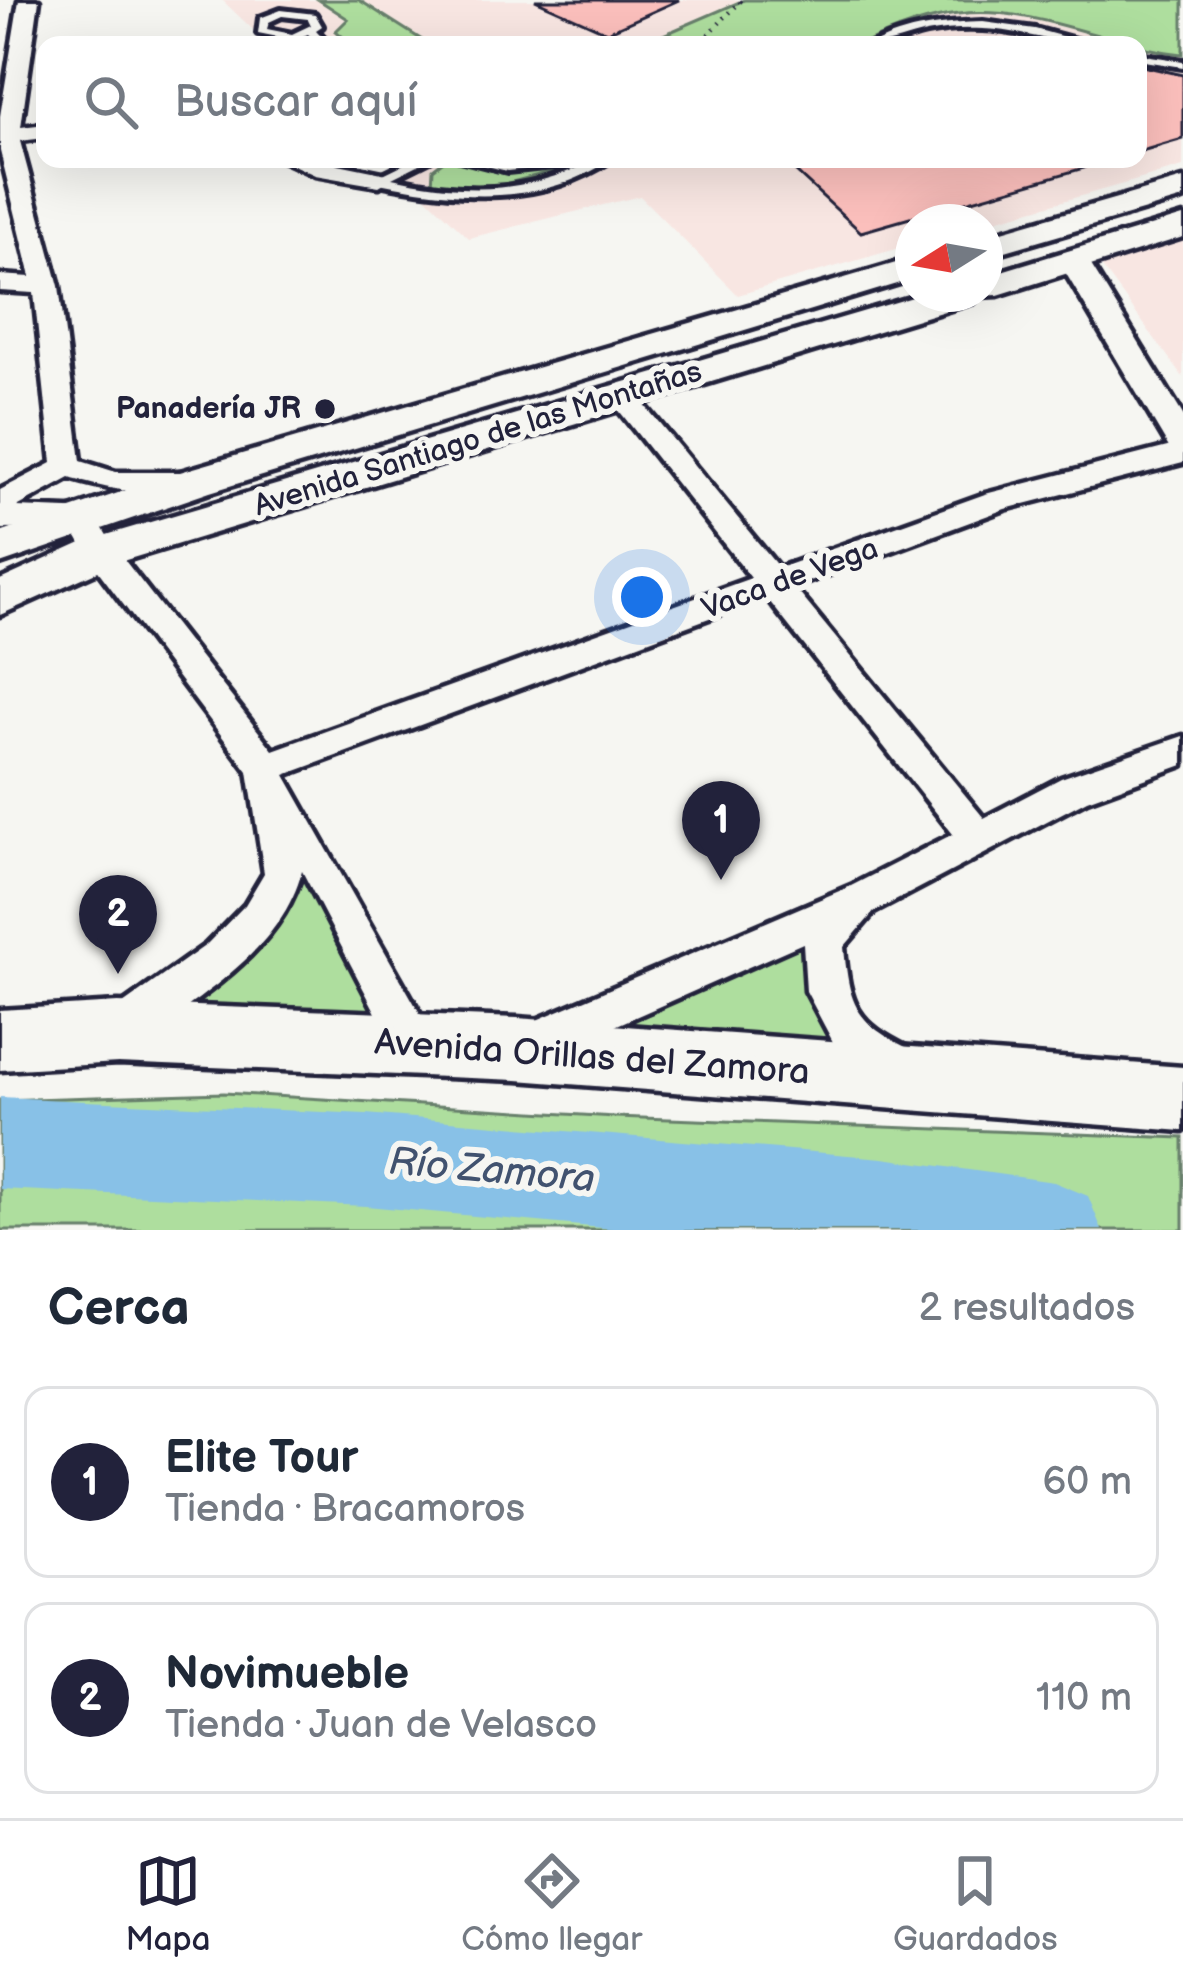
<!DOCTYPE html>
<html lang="es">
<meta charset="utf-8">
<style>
body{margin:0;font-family:"Balsamiq Sans",sans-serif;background:#f6f6f7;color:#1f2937}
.compass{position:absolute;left:895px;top:204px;width:108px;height:108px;border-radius:50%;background:#fff;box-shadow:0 12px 48px #0002;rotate:259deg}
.you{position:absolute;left:642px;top:597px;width:42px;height:42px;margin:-30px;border:9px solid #fff;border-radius:50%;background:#1a73e8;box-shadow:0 0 0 18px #1a73e833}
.badge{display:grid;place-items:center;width:78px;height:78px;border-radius:50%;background:#22223b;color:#fff;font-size:39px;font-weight:700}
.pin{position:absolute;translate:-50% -99px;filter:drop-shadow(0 3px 6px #0008)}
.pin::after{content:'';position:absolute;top:63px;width:42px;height:36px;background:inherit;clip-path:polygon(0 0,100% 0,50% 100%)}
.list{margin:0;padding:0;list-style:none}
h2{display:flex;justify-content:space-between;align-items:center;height:156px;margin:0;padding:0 48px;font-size:51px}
h2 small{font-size:39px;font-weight:400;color:#747a83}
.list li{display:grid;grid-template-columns:78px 1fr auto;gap:36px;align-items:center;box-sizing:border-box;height:192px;margin:0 24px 24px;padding:0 24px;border:3px solid #e0e1e3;border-radius:24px}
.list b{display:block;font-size:45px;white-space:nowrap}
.list p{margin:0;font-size:39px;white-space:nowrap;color:#747a83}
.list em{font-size:39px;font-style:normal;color:#747a83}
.icon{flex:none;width:66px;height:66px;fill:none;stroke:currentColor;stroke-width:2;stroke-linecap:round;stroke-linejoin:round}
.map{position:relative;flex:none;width:1183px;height:1230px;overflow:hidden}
.search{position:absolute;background:#fff;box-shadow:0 12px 48px #0002;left:36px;right:36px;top:36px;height:132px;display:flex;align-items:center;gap:30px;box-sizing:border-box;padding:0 42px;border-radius:24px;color:#747a83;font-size:45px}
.sheet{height:588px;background:#fff}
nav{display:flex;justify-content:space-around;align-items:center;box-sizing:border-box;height:168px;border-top:3px solid #e0e1e3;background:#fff;font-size:33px;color:#747a83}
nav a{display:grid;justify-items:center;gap:6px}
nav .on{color:#22223b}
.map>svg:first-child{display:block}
.built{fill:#f8e6e2}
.green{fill:#aede9e;stroke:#68806c;stroke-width:3}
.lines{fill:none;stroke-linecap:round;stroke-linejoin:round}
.river{fill:#88c1e7;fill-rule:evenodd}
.building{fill:#fbbfbc;stroke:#22223b;stroke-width:3}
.service-casing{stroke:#22223b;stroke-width:10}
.minor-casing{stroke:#22223b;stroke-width:9}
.tertiary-casing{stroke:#22223b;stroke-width:9}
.secondary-casing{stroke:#22223b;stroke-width:9}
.primary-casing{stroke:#22223b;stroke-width:9}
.path{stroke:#22223b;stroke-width:4.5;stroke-dasharray:1.5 6;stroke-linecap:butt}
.service{fill:#f6f6f2;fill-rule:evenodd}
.minor{fill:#f6f6f2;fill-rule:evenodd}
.tertiary{fill:#f6f6f2;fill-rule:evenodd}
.secondary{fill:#f6f6f2;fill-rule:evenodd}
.primary{fill:#f6f6f2;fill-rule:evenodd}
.poi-dot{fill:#22223b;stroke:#f6f6f2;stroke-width:4.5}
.labels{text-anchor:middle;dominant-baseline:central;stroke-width:12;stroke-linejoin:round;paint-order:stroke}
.poi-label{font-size:30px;font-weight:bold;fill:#22223b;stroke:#f6f6f2;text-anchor:end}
.street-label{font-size:30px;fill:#22223b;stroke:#f6f6f2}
.near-street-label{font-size:36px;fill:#22223b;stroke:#f6f6f2}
.near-water-label{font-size:39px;font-style:italic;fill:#41526f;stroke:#f6f6f2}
</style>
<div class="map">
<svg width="1183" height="1230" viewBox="0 0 1183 1230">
<rect width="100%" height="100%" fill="#f6f6f2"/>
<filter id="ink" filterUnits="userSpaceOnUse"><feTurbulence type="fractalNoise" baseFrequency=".00833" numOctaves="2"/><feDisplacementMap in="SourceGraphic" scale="24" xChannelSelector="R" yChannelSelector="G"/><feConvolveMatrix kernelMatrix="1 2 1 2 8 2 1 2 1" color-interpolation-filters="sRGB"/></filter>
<g filter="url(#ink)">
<!-- built -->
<path class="built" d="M222,0H1183V167L985,223L913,222V244L738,295L640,196L469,238L387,159H1138V45H269Z
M1183,221V377L1090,251Z"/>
<!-- green -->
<path class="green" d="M319,0H359L430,45H352L336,31L348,19Z
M744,0H1183V54C1110,47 1033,4 958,14C925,18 891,31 861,45H640Z
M446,159L580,164L501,185L432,186L433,169Z
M300,830L415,1045L118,1033L220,958Z
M865,898L823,941L857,1045L517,1049Z
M224,1093L615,1117L1183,1138V1230H0V1100Z"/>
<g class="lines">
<!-- river -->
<path class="river" d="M0,1097L366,1114L883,1158L1054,1182L1088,1196L1102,1230H624L366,1206L0,1189Z"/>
</g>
<!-- building -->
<path class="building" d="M535,0H679L607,32Z
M1138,65L1183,75V139L1138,152Z
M782,159H1083L1084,168L861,232Z"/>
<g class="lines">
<defs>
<path id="service" d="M281,10L315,14L322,26L316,30L330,45H319L308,34L293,40L258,33L260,18ZM282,16L308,19L311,25L292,34L267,29L269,22Z
M983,22L1035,29L1094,45C1057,45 1021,30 983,29C964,28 945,29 926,33C908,37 891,45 872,45C905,27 945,23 983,22Z
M1138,54L1183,61V67L1138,60Z
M414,159H430L392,178C465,194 522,194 591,162L507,171L459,159H483L507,163L553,159H612C542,207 457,199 379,183L373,179Z"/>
<path id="minor" d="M19,0H39L21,127L45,124V138L20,141L59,286L81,461L116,472H195L210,482C190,508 98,487 70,478L17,507L92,510L112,544L273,750L751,578L613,403L609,397L613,391H633L779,568L985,494L1183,443V463L1005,509L794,587L984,818L1061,778L1183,736V765L1087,800L874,912L844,947C849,1006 856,1023 910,1049L916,1063L910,1077L895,1083L842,1059L806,991L803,943L540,1059L525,1053L519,1039L525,1025L851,886L953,834L766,597L285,775L430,1031L436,1045L430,1059L415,1065L400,1059L302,871C282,949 200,996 139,1042L124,1047L109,1042L103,1028L109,1014L206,945L245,905L264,873L248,771L90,560L72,528L0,529V490L52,463L34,293L0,291V275L31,277L0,151V116Z
M280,159H314L387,174L391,179L379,186L315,175Z"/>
<path id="tertiary" d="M1073,251L1088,260L1183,415V454L1171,451L1058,260Z"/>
<path id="secondary" d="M1183,179V199L985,257V236Z
M1183,216V237L998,295L978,296L974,302L116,563L0,615V580L86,541L923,294H985V276Z
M913,258V279L210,492L0,564V533L180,472Z"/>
<path id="primary" d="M118,1003L517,1018L1183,1067V1131L517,1080L118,1063L0,1070V1010Z"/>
</defs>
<!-- service casing -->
<use href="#service" class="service-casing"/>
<!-- minor casing -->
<use href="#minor" class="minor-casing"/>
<!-- tertiary casing -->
<use href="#tertiary" class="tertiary-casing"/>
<!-- secondary casing -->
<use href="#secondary" class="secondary-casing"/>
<!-- primary casing -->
<use href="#primary" class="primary-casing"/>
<!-- path -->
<path class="path" d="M698,45L740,2L737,0"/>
<!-- service -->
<use href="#service" class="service"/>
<!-- minor -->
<use href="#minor" class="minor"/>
<!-- tertiary -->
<use href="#tertiary" class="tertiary"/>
<!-- secondary -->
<use href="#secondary" class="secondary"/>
<!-- primary -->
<use href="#primary" class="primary"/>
</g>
</g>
<!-- markers -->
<circle class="poi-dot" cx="325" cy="409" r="12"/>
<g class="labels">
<!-- poi labels -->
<g class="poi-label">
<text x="301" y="409">Panadería JR</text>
</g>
<!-- street labels -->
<g class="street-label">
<text transform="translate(478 439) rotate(-17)">Avenida Santiago de las Montañas</text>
<text transform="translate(790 579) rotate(-20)">Vaca de Vega</text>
</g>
<!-- near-street labels -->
<g class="near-street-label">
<text transform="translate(592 1058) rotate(4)">Avenida Orillas del Zamora</text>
</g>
<!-- near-water labels -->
<g class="near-water-label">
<text transform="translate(492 1171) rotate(5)">Río Zamora</text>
</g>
</g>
</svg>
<svg class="compass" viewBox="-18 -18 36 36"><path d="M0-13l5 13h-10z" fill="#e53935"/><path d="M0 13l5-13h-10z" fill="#747a83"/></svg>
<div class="you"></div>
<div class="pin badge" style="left:721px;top:880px">1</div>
<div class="pin badge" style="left:118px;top:974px">2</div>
<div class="search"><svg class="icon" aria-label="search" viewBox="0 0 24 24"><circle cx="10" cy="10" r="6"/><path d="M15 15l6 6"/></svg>Buscar aquí</div>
</div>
<section class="sheet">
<h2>Cerca<small>2 resultados</small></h2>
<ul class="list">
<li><span class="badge">1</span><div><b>Elite Tour</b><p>Tienda · Bracamoros</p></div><em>60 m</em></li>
<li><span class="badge">2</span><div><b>Novimueble</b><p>Tienda · Juan de Velasco</p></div><em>110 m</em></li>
</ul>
</section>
<nav>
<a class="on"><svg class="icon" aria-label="map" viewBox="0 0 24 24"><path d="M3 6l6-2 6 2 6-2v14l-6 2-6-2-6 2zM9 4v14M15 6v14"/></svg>Mapa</a>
<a><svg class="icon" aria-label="directions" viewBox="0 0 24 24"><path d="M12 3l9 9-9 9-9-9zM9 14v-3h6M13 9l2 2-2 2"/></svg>Cómo llegar</a>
<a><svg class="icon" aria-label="saved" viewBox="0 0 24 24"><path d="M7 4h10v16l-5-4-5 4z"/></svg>Guardados</a>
</nav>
